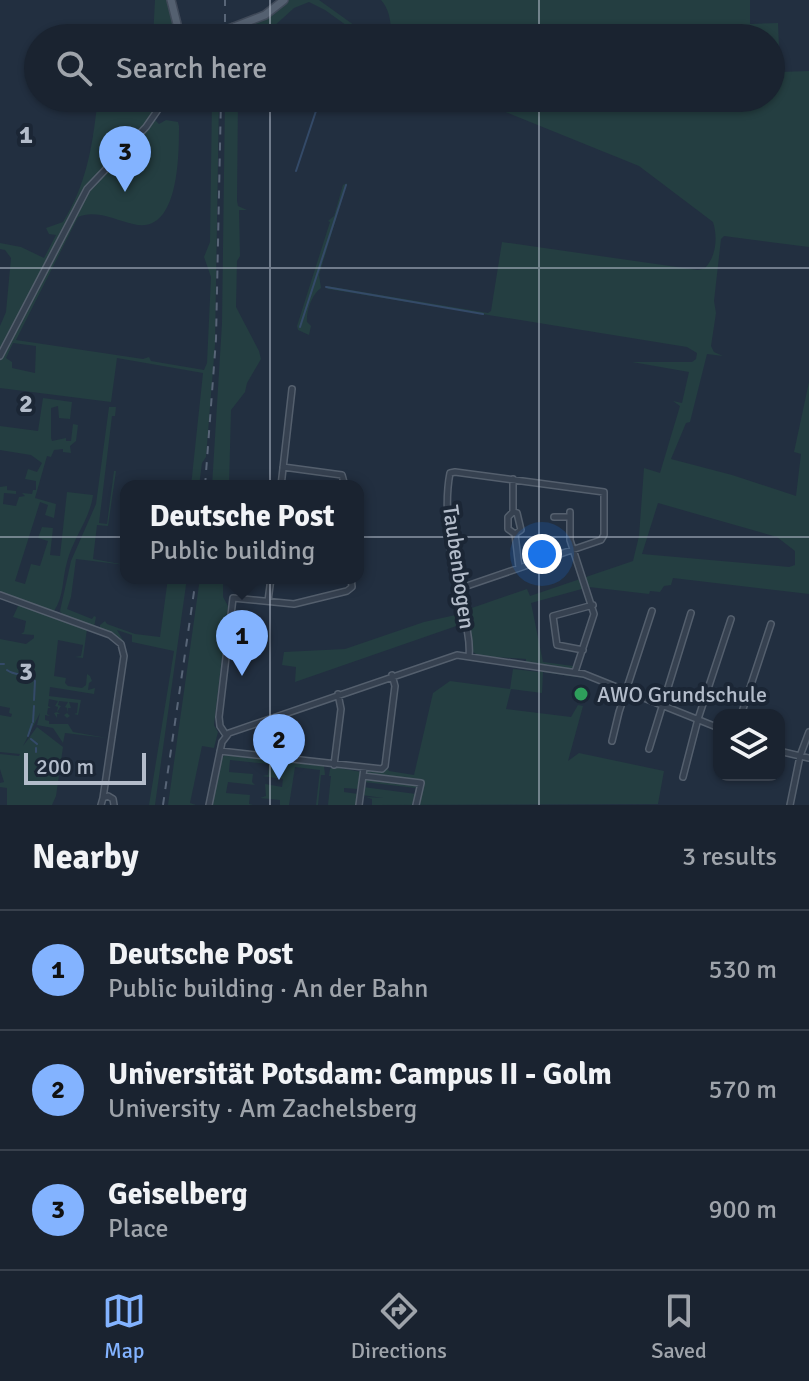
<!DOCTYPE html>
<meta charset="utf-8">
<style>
body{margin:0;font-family:Signika,sans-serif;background:#272f3c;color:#f1f3f6}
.controls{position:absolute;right:24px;bottom:24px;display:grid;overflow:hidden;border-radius:16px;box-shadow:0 2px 6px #0004}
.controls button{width:72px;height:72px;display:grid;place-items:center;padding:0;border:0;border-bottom:2px solid #38404c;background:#1a2330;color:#f1f3f6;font:40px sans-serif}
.scale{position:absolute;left:24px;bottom:20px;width:122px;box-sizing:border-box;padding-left:8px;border:4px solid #b3bcca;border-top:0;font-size:22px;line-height:28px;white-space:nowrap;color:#b3bcca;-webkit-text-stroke:6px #1b2635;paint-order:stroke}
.you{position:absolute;left:542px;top:554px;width:28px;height:28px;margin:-20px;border:6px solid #fff;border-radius:50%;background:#1a73e8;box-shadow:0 0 0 12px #1a73e833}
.badge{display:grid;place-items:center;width:52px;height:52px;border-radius:50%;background:#83b3ff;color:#111;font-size:26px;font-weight:700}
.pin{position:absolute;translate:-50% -66px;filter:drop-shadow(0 2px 4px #0008)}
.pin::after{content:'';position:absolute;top:42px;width:28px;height:24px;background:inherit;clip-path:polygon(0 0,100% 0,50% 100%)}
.popup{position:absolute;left:120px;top:480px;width:244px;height:104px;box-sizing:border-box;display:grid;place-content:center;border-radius:16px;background:#1a2330;filter:drop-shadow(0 2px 6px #0005);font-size:26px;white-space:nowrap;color:#9fa4ab}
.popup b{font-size:30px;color:#f1f3f6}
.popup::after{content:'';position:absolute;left:50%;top:100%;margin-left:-16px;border:16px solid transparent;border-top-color:#1a2330}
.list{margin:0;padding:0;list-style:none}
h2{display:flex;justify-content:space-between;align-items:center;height:104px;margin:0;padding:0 32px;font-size:34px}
h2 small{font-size:26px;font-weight:400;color:#9fa4ab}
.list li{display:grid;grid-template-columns:52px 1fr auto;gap:24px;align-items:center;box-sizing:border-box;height:120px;padding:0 32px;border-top:2px solid #38404c}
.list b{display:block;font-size:30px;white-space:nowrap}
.list p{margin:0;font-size:26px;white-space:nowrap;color:#9fa4ab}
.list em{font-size:26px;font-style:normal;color:#9fa4ab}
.icon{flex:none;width:44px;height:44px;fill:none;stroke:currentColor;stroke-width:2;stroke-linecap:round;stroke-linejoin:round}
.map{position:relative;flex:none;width:809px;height:805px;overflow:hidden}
.search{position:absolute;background:#1a2330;box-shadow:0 2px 6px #0004;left:24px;right:24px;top:24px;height:88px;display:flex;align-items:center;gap:20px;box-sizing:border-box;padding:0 28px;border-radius:44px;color:#9fa4ab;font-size:30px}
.sheet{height:464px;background:#1a2330}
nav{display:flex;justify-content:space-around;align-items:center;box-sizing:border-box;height:112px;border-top:2px solid #38404c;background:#1a2330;font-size:22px;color:#9fa4ab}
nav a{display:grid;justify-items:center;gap:4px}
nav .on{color:#83b3ff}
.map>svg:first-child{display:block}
.green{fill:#243e41;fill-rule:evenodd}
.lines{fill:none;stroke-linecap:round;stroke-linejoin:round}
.stream{stroke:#344a68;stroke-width:2}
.minor-casing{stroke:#545f6d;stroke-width:8}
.major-casing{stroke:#404a59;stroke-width:10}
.minor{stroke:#364150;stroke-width:5}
.major{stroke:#546070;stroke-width:7}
.rail{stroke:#586577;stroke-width:2;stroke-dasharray:8 8;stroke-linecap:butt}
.major-bridge-casing{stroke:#404a59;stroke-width:10;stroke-linecap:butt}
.major-bridge{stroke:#546070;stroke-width:7}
.grid{fill:none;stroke:#b3bcca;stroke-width:2;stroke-opacity:0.55}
.leisure-dot{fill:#2e9e5b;stroke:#1b2635;stroke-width:3}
.labels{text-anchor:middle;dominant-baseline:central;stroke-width:8;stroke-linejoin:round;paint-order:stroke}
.street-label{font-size:22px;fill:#b3bcca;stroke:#1b2635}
.poi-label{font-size:22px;fill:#b3bcca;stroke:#1b2635;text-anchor:start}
.grid-label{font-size:26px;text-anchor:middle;font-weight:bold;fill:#b3bcca;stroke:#1b2635;stroke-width:8;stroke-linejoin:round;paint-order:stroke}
</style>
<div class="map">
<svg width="809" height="805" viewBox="0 0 809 805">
<rect width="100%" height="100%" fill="#222f40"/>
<!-- green -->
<path class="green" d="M155,0H168L176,38H153Z
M287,0H319L372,38H364L325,10L309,2L294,8L261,38H227V34L269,15Z
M381,0H750V24L778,23L780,72L809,71V247L724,236L721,239L714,301L716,313L711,346L714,352L723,356L707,354L690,422L686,423L671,459L732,475L796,496L801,454L794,452L809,382V594L673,578L671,585L664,586L660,592L650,591L649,594L589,587L531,603L543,662L573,666L572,670L547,664L546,666L526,663V659L479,656L473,652L466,610L527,589L530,596L633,561L639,536L644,468L660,473L680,406L673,401L682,403L689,372L632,362H692L696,359L697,353L687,347L328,289L327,286L488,313L491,311L502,242L698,270L705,268C716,257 718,237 713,222L639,166L471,98H771V38H390C392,25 390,10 381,0ZM658,503L777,537L795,551V565L789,567L642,554Z
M94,98H163L152,117L159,124L166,120L178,122L179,126C179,156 179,236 133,224C116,220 95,209 78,217L16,340L143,359L149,357L151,361L204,370L207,363L211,277L204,257L210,242L212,98H219L215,345L206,457L202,463L199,486H191L203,373L117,358L111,402L0,388V361L77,212L0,353V326L6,312L11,258L5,250L0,249V243L21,247L44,258L56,235L49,234L46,228L63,222C86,185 92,148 97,106ZM13,343L36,346L35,373L12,368V362L6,358Z
M225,98H238L237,201L238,206L247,210H239L240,256L237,261L236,307L259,351L261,359L247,383L245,392L231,410L229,486H212L222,323Z
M347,183L319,275L321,288C312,294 306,311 307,322L311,326L309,335L298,330L297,326L330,222L328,221L334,216L343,185Z
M43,398L72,402L70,419L59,418L58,406L51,408V438L52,441L66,438V441H71L73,424L78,425L76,441L70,446L71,453L63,452V449L54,450L51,457L47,456L35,498L56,504L54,518L45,515L48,505L40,502L15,581L25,584L31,564L40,566L48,541L38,538L42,527L53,528L50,555L60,556L67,492L93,495C90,519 73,538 67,562C62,579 64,597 54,611L0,592V487L7,486V490L16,491V494L4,493L3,504L16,506L19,497L25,496L22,493L32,494L33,490H36V481L25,479L28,469L37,472L42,463L31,455L0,450V426L38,431Z
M109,407H116L115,416H112L99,523L107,524L114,471H116L108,526L97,525L93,559L126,565L76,559L71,597L67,609L92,619L94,616L96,617L94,627L63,616L60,611L71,561L96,504Z
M168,578H187L155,805H149L174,651L132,642V635L117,630L124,642L112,632L100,629V625L105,621L107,624L135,634L160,637Z
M200,578H223V597L228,606L214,725L218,732L214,748L202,746L190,803L196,805H168Z
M19,604L87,629L83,658L75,657L81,656L83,645L58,640L54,676L66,678L65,683L68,686L82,688L86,685L87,674L90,676L92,681L89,683L88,690L95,688L94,694L50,687L49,696L81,700L78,715L74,714L77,713L78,703L69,702L71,708H68L67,713L70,716L67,718L64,715L67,713V708L65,707L68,702L59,701L58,705L61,706L57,712L60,714H57V718L54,713L57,712L58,707L55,706L58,701L49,699L48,706L51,708H48L47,714L50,716L45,715V720L49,721V724H68L73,732L107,738L65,733L63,743L53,728L37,725L40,713L23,746L37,727L63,747L56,796L52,805H7V788L0,787V783L4,782L0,769V754L19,756L20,754L0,752V715L11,717L12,714L9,713L10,708L0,706V639L26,644L34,638V635L21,634L24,632L26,621L13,617Z
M460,614L463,616L465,623L295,682L296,667L282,665L284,652L345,649L424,622Z
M513,669L540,672L541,669L584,675L591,679L543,672L542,693L511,689L506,709L571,717L578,705L583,706L568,761L579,753L664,771L658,804L372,805V799L366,797L383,798L362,795L363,787L416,794V788L364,782L365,779L416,784L419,789L421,784L367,775L365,772L381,771L386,766L389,771L414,775L433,693L450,681L510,689Z
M225,755L324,766L325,775H321L318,805H316L320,770L295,767L289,805H280V800L260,798L266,796L265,784L282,787L283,779L262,776L268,775L269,764L230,760L229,772L253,774L252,782L255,785L228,782L226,793L250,795L249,804L253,805H212L221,759Z
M333,767L362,772L358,789L344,788V792L358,794L357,805H328L331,776H329L330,769Z"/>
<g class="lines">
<!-- stream -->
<path class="stream" d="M296,171L318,105
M326,287L483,314
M300,327L346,185
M0,664H4
M7,670C16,677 27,672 35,681L34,700
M33,722L34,706
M28,736L32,724
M31,739L37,744
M36,752V748"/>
<defs>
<path id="minor" d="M0,356L87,189L146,127L166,98
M283,467L342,475L345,486
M513,479V512
M281,486L292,389
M570,512V540L594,614L575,672
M554,517H570
M515,534L521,530L517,513L513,512L508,517V529L515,534L519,568
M458,589L601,540L604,535V492L455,472L450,473C443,508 451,559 458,594C463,614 471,636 469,657
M0,595L110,635L121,644L124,656L103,798
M268,601L271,578
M583,650L557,645L553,616L593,605
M741,715L771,624
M226,735L220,726L219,717L233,598L294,604L347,591L352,587L351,578
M612,741L619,712L652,611
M649,749L691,613
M220,751L382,769L385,766L395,686L392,675
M779,751L809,758
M334,765L341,709L338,694
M363,776L421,783L416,805
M683,777L698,719L731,619
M101,805L103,798L108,796L113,799L114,805
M209,805L222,742L229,733L457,655L584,674L719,728
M359,805L364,768
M790,805L800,756L809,732"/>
<path id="major" d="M171,0L180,36
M234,27L265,15L284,0
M192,37L211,35"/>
</defs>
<!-- minor casing -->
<use href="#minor" class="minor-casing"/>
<!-- major casing -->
<use href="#major" class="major-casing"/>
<!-- minor -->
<use href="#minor" class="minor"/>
<!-- major -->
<use href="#major" class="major"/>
<!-- rail -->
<path class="rail" d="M225,38V0
M205,486L216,339L221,98
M163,805L196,578"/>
<defs>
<path id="major-bridge" d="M211,35L234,27"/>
</defs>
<!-- major-bridge casing -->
<use href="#major-bridge" class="major-bridge-casing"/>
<!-- major-bridge -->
<use href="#major-bridge" class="major-bridge"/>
</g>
<!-- grid -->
<path class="grid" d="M270,0V38M539,0V38M270,98V805M539,98V805M0,268H809M0,537H809"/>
<!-- markers -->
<circle class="leisure-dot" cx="581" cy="694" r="8"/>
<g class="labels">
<!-- street labels -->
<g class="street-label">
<text transform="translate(459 567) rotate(82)">Taubenbogen</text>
</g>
<!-- poi labels -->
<g class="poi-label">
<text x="597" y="694">AWO Grundschule</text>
</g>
</g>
<g class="grid-label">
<text x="26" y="143">1</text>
<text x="26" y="412">2</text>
<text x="26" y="680">3</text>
</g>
</svg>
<div class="controls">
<button><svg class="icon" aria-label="layers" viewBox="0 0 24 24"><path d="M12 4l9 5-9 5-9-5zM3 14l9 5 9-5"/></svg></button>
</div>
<div class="scale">200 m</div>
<div class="you"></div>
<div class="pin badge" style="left:242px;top:676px">1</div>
<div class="popup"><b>Deutsche Post</b>Public building</div>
<div class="pin badge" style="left:279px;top:780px">2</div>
<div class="pin badge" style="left:125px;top:192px">3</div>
<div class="search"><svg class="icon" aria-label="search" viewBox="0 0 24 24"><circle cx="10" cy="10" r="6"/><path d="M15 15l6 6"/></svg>Search here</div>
</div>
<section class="sheet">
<h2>Nearby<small>3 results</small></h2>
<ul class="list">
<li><span class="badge">1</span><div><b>Deutsche Post</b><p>Public building · An der Bahn</p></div><em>530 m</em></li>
<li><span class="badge">2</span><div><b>Universität Potsdam: Campus II - Golm</b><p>University · Am Zachelsberg</p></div><em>570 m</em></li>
<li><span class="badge">3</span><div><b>Geiselberg</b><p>Place</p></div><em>900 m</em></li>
</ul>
</section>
<nav>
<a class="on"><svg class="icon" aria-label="map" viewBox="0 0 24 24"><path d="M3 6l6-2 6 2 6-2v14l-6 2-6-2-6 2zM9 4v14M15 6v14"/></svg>Map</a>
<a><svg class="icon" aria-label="directions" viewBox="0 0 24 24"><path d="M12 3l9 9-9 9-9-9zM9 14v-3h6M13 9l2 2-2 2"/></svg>Directions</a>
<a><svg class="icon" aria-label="saved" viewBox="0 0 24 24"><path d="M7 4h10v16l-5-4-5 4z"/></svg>Saved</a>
</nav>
